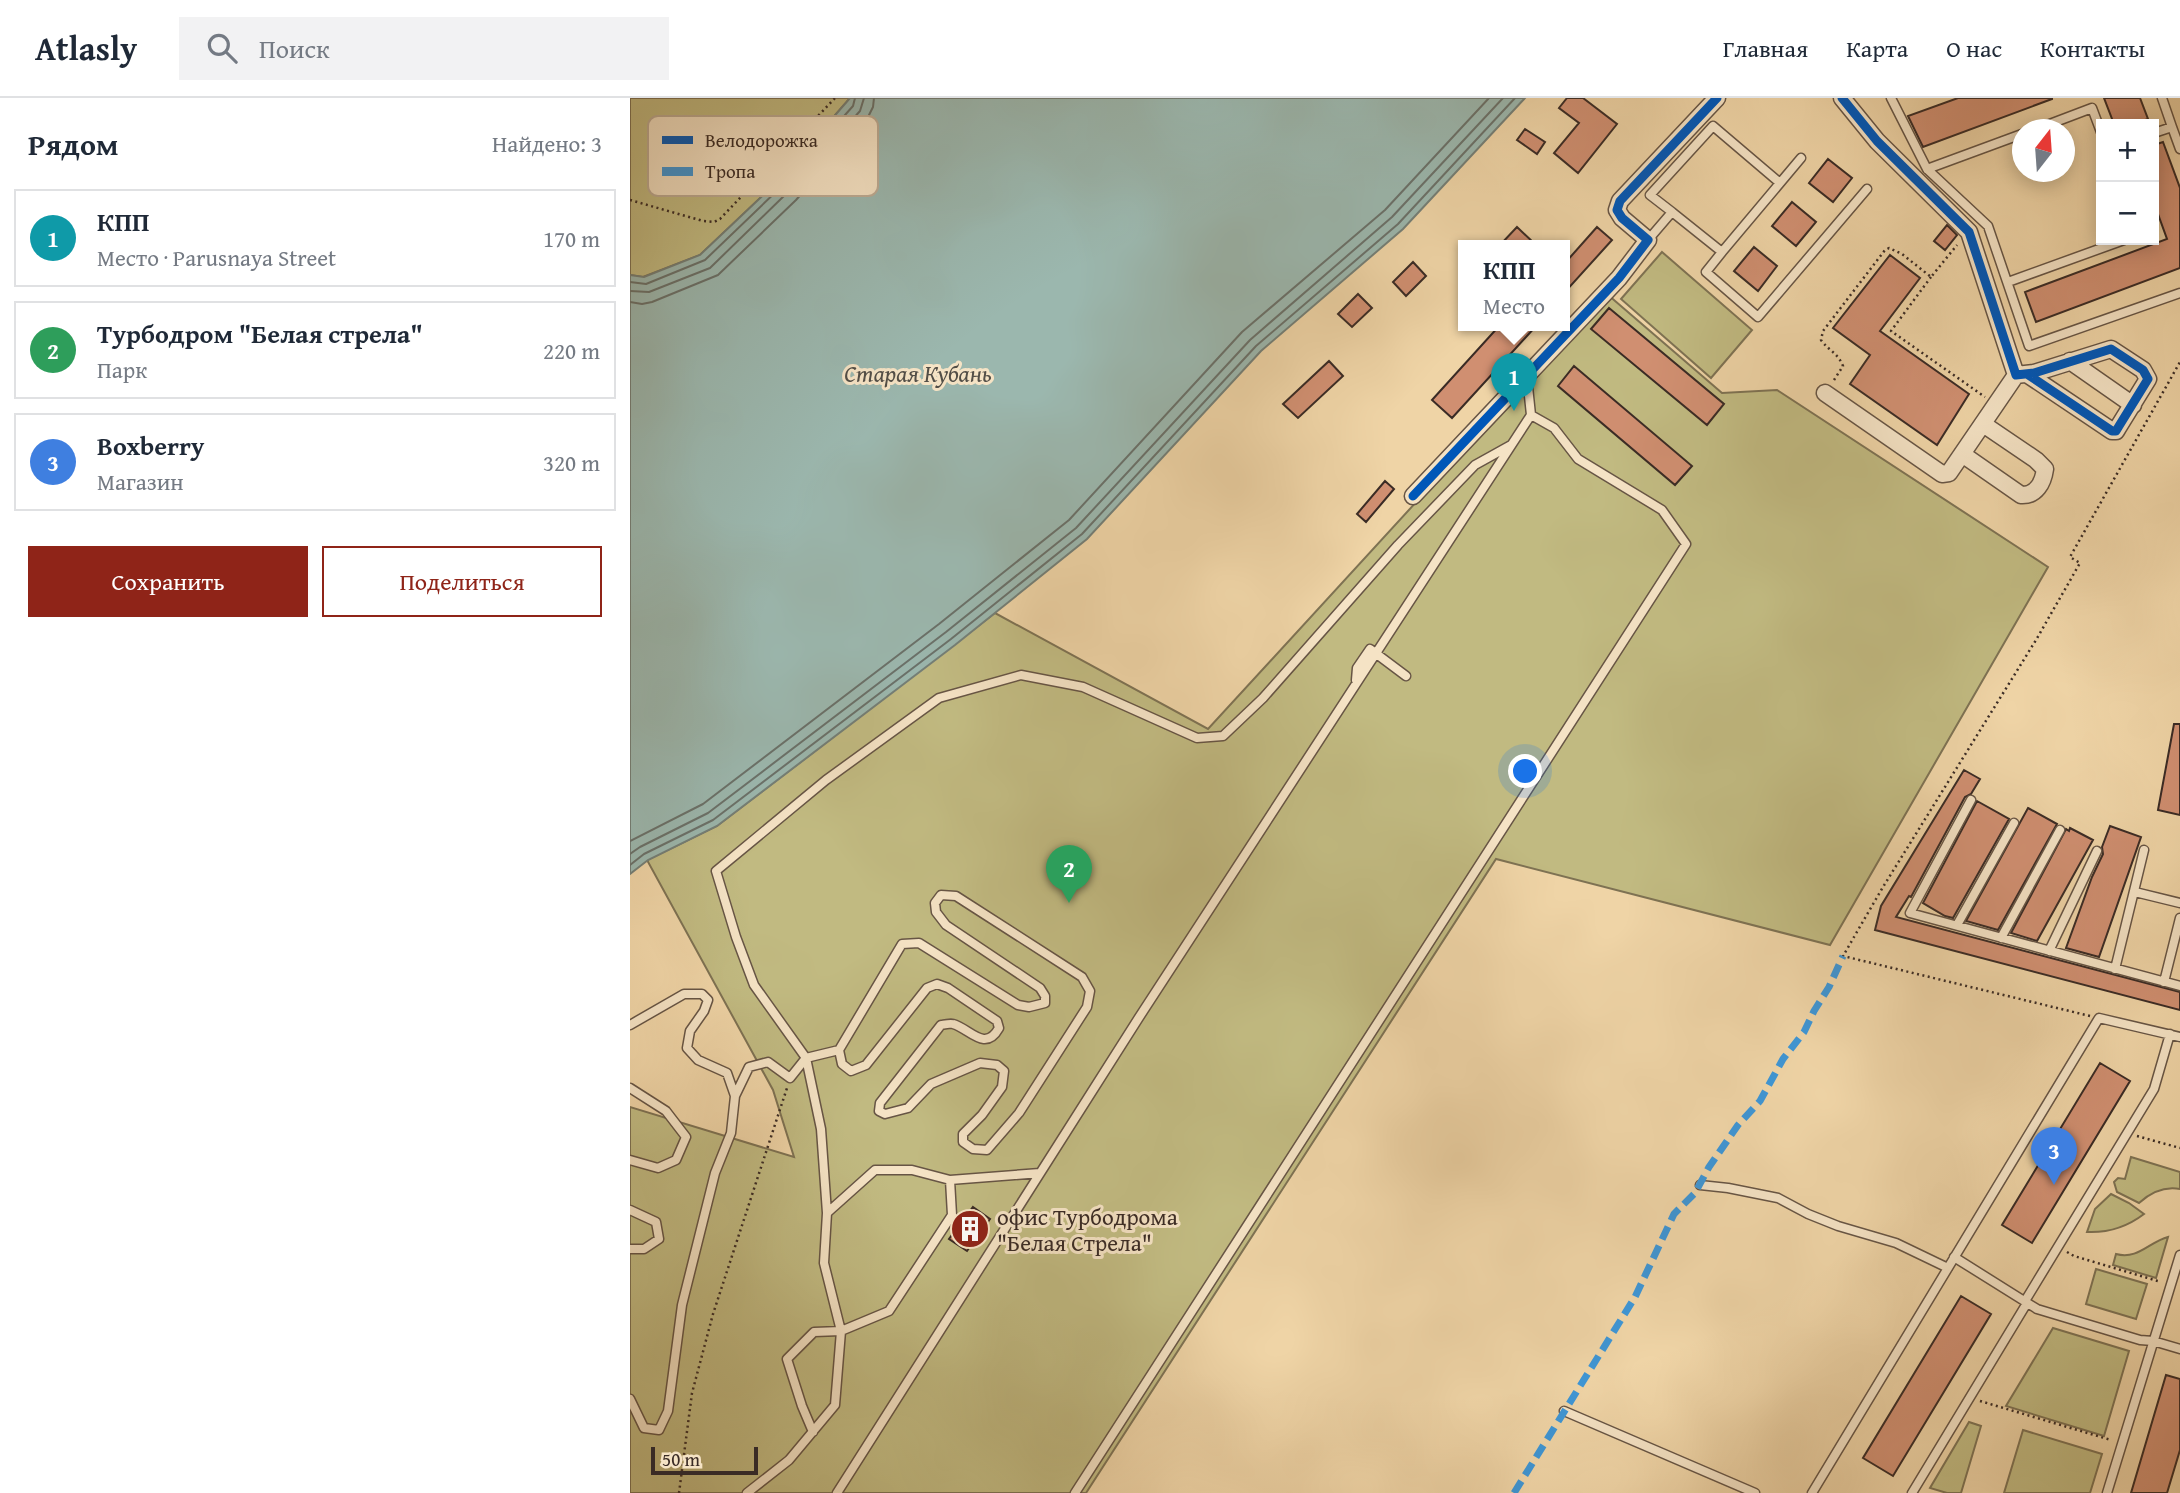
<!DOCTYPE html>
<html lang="ru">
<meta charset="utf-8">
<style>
body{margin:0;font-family:"Gentium Book Plus",serif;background:#f2f2f3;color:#1f2937}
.controls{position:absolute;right:21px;top:21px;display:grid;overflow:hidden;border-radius:0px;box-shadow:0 4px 18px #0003}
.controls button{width:63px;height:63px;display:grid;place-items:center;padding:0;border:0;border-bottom:2px solid #e0e1e3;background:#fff;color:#1f2937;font:35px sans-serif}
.compass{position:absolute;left:1382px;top:21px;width:63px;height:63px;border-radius:50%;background:#fff;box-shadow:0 4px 18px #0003;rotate:17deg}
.scale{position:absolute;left:21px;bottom:18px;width:107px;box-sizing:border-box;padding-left:7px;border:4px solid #3a2b25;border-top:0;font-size:19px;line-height:24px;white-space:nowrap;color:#3a2b25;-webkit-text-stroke:5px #f5e3c5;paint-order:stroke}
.you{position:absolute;left:896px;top:674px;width:24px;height:24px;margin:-18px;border:5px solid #fff;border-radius:50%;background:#1a73e8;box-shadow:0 0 0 10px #1a73e833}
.badge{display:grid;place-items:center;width:46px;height:46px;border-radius:50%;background:#8f2418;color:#fff;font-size:23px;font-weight:700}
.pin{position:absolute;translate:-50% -58px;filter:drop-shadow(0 2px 4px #0008)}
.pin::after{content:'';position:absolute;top:37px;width:24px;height:21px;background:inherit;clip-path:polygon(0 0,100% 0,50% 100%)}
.popup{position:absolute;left:828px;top:142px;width:112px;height:91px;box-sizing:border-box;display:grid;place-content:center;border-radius:0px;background:#fff;filter:drop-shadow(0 2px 5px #0005);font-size:23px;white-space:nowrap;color:#747a83}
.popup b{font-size:26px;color:#1f2937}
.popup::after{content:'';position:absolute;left:50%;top:100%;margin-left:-14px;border:14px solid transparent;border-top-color:#fff}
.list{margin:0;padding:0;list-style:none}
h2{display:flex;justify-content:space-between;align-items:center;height:91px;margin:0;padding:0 28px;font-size:30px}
h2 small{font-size:23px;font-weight:400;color:#747a83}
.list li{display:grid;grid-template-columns:46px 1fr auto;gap:21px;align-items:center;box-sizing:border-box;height:98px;margin:0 14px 14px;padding:0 14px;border:2px solid #e0e1e3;border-radius:0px}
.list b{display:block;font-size:26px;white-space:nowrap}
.list p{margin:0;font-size:23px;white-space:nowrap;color:#747a83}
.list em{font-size:23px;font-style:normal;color:#747a83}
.actions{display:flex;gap:14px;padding:21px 28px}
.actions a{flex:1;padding:16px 0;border:2px solid #8f2418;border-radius:0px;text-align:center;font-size:24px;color:#8f2418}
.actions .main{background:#8f2418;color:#fff}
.icon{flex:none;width:38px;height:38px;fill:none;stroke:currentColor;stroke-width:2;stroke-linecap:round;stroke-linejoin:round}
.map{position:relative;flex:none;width:1550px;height:1395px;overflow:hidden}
header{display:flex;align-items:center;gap:42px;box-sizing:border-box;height:98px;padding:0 35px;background:#fff;border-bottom:2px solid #e0e1e3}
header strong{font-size:33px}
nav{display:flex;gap:38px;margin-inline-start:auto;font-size:24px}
.search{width:490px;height:63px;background:#f2f2f3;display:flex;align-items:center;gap:18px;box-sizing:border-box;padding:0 24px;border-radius:0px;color:#747a83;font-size:26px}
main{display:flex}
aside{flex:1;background:#fff}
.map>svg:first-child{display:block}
.green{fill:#c1ba81;stroke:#7e7253;stroke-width:2}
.water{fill:#9bb7ae;stroke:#747f77;stroke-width:2}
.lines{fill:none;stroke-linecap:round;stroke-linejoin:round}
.shore{stroke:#6a716a;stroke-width:2}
.building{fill:#d08f71;stroke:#3a2b25;stroke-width:2}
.service-casing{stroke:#675545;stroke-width:11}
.minor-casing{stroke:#675545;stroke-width:19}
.path{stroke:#3a2b25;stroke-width:2.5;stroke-dasharray:2 3.5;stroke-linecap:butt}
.service{stroke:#f5e3c5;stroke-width:8}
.minor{stroke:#f5e3c5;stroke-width:16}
.quiet{stroke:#3e96d6;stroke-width:7;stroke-dasharray:14 7;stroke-linecap:butt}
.cycleway-casing{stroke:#f5e3c5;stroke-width:13}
.cycleway{stroke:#0057b8;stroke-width:9}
.labels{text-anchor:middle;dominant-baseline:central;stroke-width:6;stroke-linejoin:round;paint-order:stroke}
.poi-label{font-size:23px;fill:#3a2b25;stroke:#f5e3c5;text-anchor:start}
.water-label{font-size:24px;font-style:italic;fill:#524e47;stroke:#f5e3c5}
.key{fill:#f5e3c5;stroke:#bdac95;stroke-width:2}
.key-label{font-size:19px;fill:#3a2b25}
</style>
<header>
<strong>Atlasly</strong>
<div class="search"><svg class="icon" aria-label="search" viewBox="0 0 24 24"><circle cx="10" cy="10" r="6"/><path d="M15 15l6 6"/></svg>Поиск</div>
<nav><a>Главная</a><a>Карта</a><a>О нас</a><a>Контакты</a></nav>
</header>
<main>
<aside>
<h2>Рядом<small>Найдено: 3</small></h2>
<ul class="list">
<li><span class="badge" style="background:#0f9aa8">1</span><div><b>КПП</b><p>Место · Parusnaya Street</p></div><em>170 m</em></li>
<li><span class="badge" style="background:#2e9e5b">2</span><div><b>Турбодром &quot;Белая стрела&quot;</b><p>Парк</p></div><em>220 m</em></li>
<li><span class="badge" style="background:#3f7fe0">3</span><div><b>Boxberry</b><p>Магазин</p></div><em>320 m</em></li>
</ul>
<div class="actions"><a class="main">Сохранить</a><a>Поделиться</a></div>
</aside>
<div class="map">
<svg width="1550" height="1395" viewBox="0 0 1550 1395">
<rect width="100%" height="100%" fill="#efd4a6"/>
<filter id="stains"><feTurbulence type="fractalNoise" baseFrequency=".00286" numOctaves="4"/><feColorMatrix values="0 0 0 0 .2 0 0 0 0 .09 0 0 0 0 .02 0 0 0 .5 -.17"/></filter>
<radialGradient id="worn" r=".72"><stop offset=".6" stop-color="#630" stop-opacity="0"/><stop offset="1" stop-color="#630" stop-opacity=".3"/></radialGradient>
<!-- green -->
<path class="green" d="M0,0H220L147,84L70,157L13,179L0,177Z
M1032,154L1122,232L1081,280L991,201Z
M977,196L1092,295L1147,292L1418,469L1200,847L866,761L456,1395H0V1009L164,1059L143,992L17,762L87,728L365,515L578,631Z
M1501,1059L1550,1074V1091C1534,1088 1520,1095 1509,1105L1487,1094L1484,1084L1488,1080L1495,1081Z
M1481,1096L1499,1105L1514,1116C1497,1129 1479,1135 1457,1134L1465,1111Z
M1538,1139L1526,1180L1483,1167L1486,1156C1508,1162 1519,1144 1538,1139Z
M1466,1171L1517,1186L1506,1221L1456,1206Z
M1423,1230L1499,1253L1474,1338L1376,1308Z
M1339,1324L1351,1328L1331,1395H1317L1300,1390Z
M1393,1332L1472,1356L1460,1395H1374Z"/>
<!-- water -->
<path class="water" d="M220,0H895L773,131L631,253L457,441L325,547L87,728L18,762L0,776V177L14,179L70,157L147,84Z"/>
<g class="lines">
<!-- shore -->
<path class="shore" d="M0,184L16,186L75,162L152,88L223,8L225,0
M0,193L19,194L80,170L158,94L230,13L234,0
M0,204L12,206L22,204L88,177L166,102L238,19L243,9L244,0
M0,743L73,706L309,526L439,422L612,234L755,112L859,0
M0,756L10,749L78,715L316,534L446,430L620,242L762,119L873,0
M0,767L14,756L83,722L321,541L452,436L626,248L768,126L885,0"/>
</g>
<!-- building -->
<path class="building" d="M937,0H953L987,26L948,75L924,55L949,25L929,10Z
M1328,0H1422V1L1293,49L1278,18Z
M1474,0H1510L1518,21L1504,26H1484Z
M895,31L915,44L907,56L887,42Z
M1533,44L1550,90V170L1406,224L1395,194L1537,141L1524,105V47Z
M1198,61L1222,80L1203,104L1179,85Z
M1162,104L1186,124L1166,148L1142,128Z
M1317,127L1327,137L1315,152L1304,143Z
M887,129L906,147H870Z
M967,129L982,142L935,194V165Z
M1124,149L1147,168L1128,193L1104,173Z
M1260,157L1290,180L1250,233L1339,296L1307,347L1220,286L1240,257L1203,230Z
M783,164L796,178L776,198L763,184Z
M728,196L742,210L722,229L708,216Z
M979,210L1094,306L1077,327L961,231Z
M870,227H907L822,320L802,302Z
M699,263L713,278L668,320L653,306Z
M944,268L1062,368L1045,387L928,288Z
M755,383L764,391L736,424L727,416Z
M1544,626H1550V717L1528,712Z
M1334,672L1350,681L1341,696L1335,699L1281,799L1279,798L1266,819L1550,894V912L1245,832L1251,808Z
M1347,703L1379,721L1323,820L1315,818L1293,805Z
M1398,710L1427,726L1368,832L1336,823Z
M1480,728L1511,739L1469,859L1436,850L1462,779L1473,756L1472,749Z
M1440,730L1463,742L1407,843L1381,835L1436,731L1439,733Z
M1470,965L1500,983L1402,1145L1372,1127Z
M343,1109L360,1121L337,1153L319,1141Z
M1331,1198L1361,1216L1263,1378L1233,1360Z
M1536,1277L1550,1281V1352L1537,1395H1501Z"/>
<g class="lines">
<defs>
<path id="service" d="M1261,0L1297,71L1358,128L1399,248L1550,195
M1532,0L1542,29
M1404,32L1462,10L1471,34
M1524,35L1542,29L1550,51
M1297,71L1392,36
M1042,114L1020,97L1083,28L1150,85
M1018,142L1042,114L1092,154L1171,60
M1092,154L1076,174L1128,219L1237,91
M1378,184L1494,142
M726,582L727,570L740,551L776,578
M1341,702L1280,815L1550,888
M1505,794L1550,805
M311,797L326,798L452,879L460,893L457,909L389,1015L357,1052L343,1051L333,1044V1036L352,1017L372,989L374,973L367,967L350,965L301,986L278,1010L255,1016L249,1013L250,1005L311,927C312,927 322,925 323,926C339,930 355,955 369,930L367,923L318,890L307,886L297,890L236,967L221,973L212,966L209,952L272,846L289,845L388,907L399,909L415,905V898L410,890L316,827L306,814L305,805Z
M1327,827L1384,725
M1371,840L1430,732
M1419,853L1467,753
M1485,871L1514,752
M1534,884L1550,820
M0,927L54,896H72L78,902L74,913L60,933L57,950L68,962L97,975L105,998L101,1035L85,1075L52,1207L38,1313L29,1332L14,1330L0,1301
M0,990L36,1013L56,1039L46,1062L28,1070L0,1062
M105,998L119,969L138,964L160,980L176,960L209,952
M1070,1087L1098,1090L1148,1100L1178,1116L1208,1128L1266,1145L1318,1170
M0,1112L26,1124L29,1141L14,1151H0
M197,1115L191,1031L176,960L124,887L106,839L86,773L196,682L309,600L391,577L453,589L567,640L593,638L633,600L768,447L845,367L881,347
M1324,1159L1407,1211L1510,1242L1523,1243L1550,1251
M1395,1203L1524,991L1540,936
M934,1313L1125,1395
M183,1334L172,1308L157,1261L184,1234L211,1233L259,1213L322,1117L320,1082
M117,1395L159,1362L205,1307L211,1233L194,1165L197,1115L245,1072H282L320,1082L410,1075
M207,1395L508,921L901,317L897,279
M445,1395L1056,446L1032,412L948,361L924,330L901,317
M1182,1395L1469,920L1550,939
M1282,1395L1397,1205
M1477,1395L1550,1157"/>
<path id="minor" d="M1212,0L1247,43L1339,134L1386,277L1404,275L1481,251L1513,272L1518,281L1489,328L1486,333H1482L1397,276
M1440,263L1503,307
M1195,295L1312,376L1319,375L1386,277
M1332,356L1391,397C1406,398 1413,385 1415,371L1406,362L1353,326
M783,398L989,180L1018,142L992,120L987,112L990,103L1087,0"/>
</defs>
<!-- service casing -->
<use href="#service" class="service-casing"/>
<!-- minor casing -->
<use href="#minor" class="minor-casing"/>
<!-- path -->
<path class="path" d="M0,102L73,123L84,124L90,121L205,0
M1301,179L1261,233L1355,299
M1204,282L1213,268C1208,255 1199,253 1191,242L1193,233L1255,152L1259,150L1272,156L1301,179L1327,147
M1460,918L1213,858L1253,789L1406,542L1450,465L1440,459L1550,264
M1507,1038L1550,1050
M1437,1154L1444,1158L1531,1184
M1350,1303L1481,1342
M49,1395L62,1295L83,1216L157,990"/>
<!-- service -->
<use href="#service" class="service"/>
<!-- minor -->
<use href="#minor" class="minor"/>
<!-- quiet -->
<path class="quiet" d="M884,1395L1005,1199L1044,1116L1065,1095L1079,1069L1108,1027L1130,1003L1153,961L1174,934L1184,913L1199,889L1213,858"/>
<defs>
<path id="cycleway" d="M1212,0L1247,43L1339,134L1386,277L1404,275L1481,251L1513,272L1518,281L1489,328L1486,333H1482L1397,276
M783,398L989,180L1018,142L992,120L987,112L990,103L1087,0"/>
</defs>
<!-- cycleway casing -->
<use href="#cycleway" class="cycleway-casing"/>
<!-- cycleway -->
<use href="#cycleway" class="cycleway"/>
</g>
<!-- icons -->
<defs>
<symbol id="building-disc" viewBox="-11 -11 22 22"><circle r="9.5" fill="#8f2418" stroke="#f5e3c5"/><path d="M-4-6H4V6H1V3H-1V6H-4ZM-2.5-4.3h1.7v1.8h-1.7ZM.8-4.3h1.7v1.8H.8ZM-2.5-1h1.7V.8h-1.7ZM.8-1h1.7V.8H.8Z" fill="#fff"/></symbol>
</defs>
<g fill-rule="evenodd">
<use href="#building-disc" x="318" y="1109" width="44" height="44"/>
</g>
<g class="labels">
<!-- poi labels -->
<g class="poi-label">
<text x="367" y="1118">офис Турбодрома<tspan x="367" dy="26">"Белая Стрела"</tspan></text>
</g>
<!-- water labels -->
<g class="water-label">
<text x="288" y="275">Старая Кубань</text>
</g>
</g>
<!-- legend -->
<rect x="18" y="18" width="230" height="80" rx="10" class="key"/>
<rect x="32" y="38" width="31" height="8" fill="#0057b8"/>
<rect x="32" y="69" width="31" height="9" fill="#3e96d6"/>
<g class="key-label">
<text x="75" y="49">Велодорожка</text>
<text x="75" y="80">Тропа</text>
</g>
<rect width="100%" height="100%" filter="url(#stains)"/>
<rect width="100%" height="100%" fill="url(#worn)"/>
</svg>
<div class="controls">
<button>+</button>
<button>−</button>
</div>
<svg class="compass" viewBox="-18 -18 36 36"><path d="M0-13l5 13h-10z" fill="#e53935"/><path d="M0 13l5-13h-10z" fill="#747a83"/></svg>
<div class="scale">50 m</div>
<div class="you"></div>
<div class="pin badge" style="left:884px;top:313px;background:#0f9aa8">1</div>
<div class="popup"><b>КПП</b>Место</div>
<div class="pin badge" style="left:439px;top:805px;background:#2e9e5b">2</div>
<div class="pin badge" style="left:1424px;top:1087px;background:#3f7fe0">3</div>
</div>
</main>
